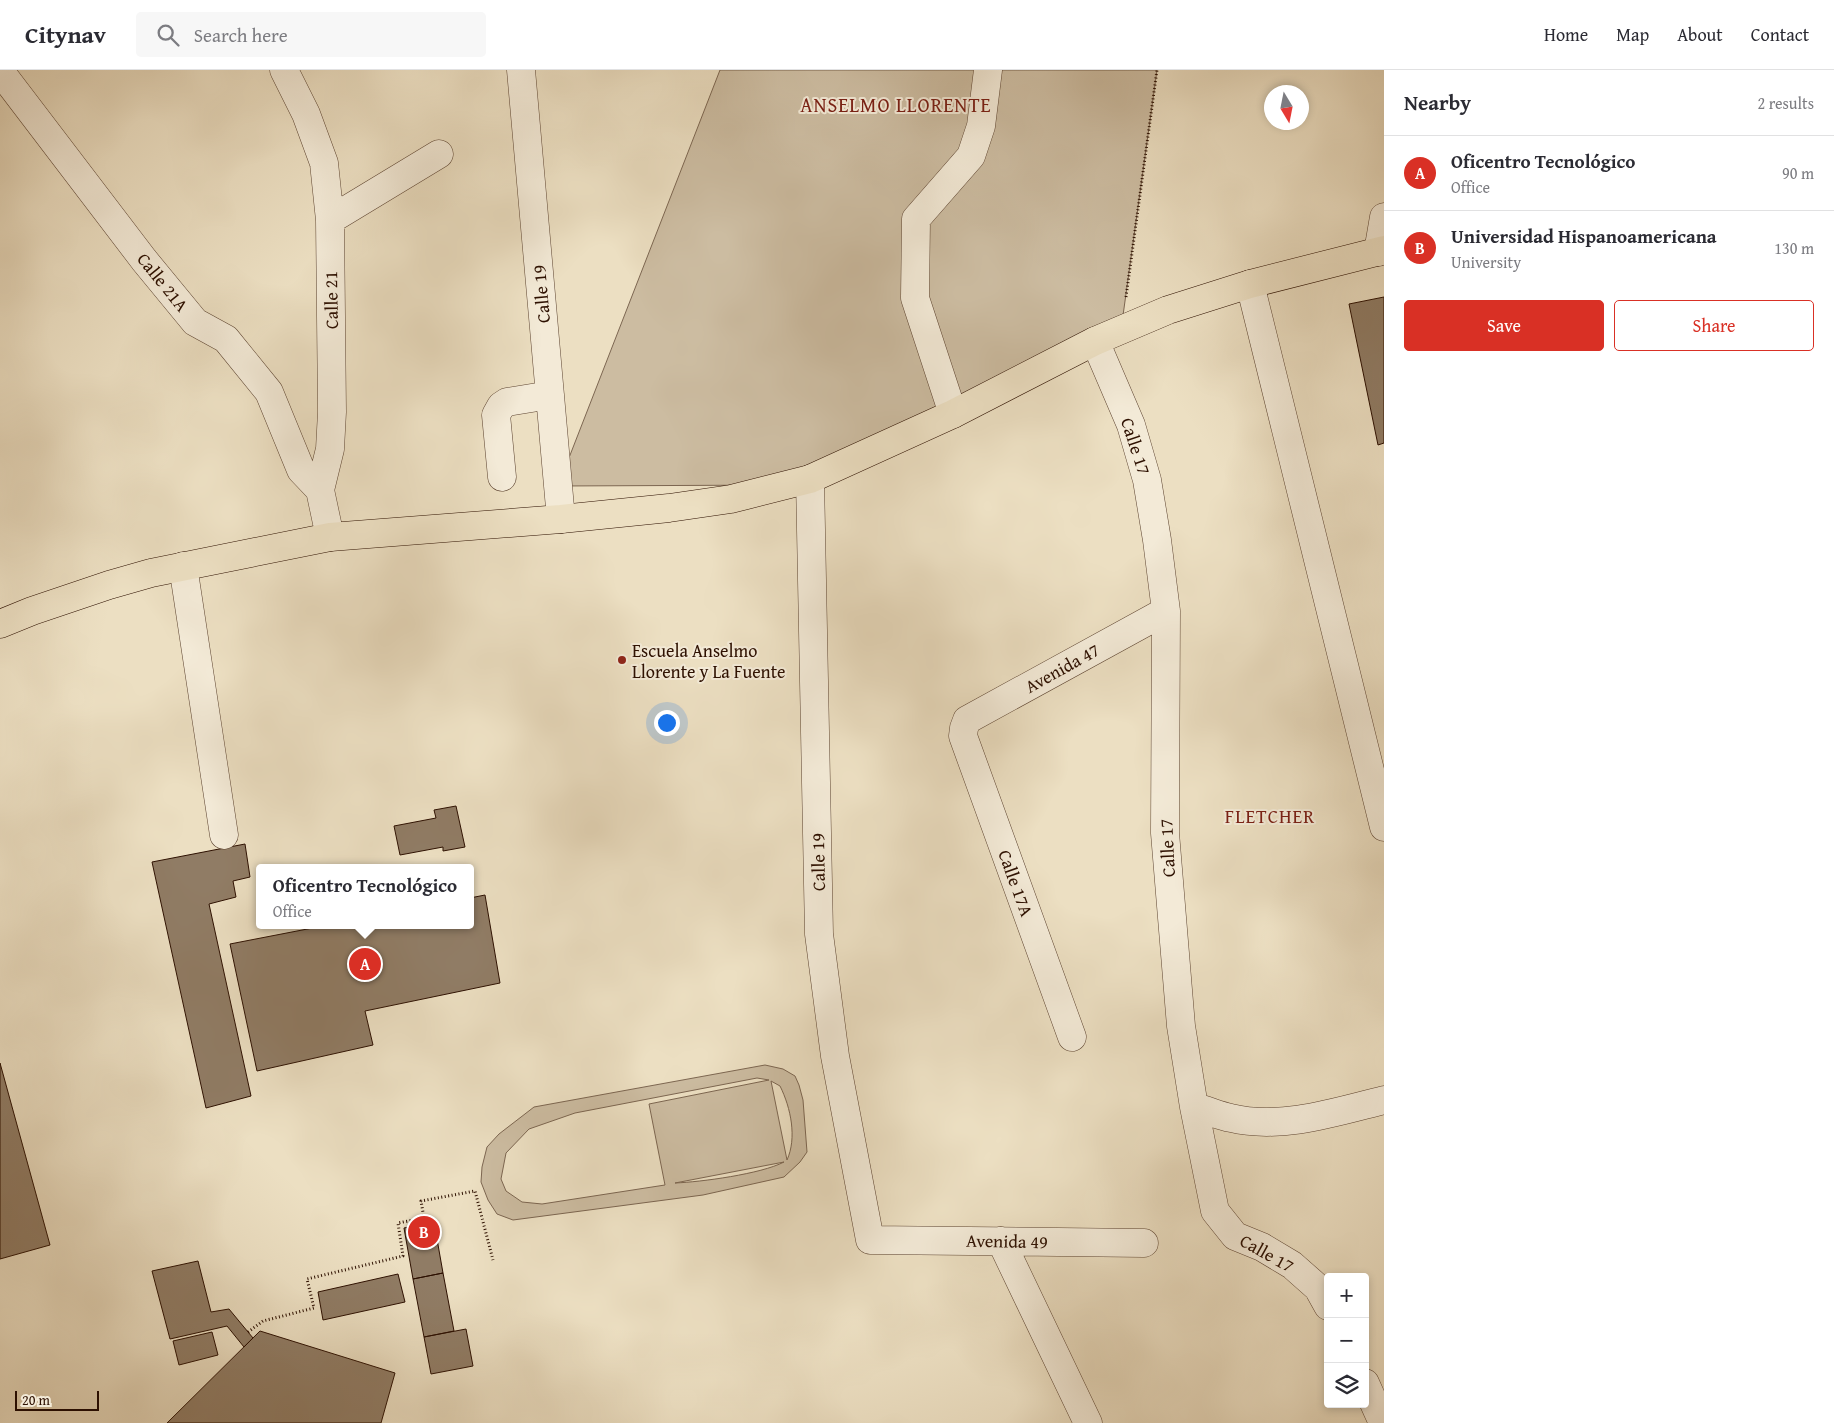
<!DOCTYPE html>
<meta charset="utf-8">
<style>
body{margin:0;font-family:"Gentium Book Plus",serif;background:#f7f7f7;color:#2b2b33}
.controls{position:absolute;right:15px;bottom:15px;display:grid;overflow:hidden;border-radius:5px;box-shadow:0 2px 8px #0003}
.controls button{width:45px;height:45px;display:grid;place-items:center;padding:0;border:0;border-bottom:1px solid #e1e1e2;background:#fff;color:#2b2b33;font:25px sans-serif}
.compass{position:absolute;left:1264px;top:15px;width:45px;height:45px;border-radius:50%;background:#fff;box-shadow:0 2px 8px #0003;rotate:170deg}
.scale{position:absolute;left:15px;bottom:12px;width:84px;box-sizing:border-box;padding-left:5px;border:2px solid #2d1001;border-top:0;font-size:14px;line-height:18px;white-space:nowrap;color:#2d1001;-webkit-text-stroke:4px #f3ead7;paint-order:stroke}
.you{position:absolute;left:666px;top:652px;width:18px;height:18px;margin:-12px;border:4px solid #fff;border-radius:50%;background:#1a73e8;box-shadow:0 0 0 8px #1a73e833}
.badge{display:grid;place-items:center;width:32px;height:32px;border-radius:50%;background:#d93025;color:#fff;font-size:16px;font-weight:700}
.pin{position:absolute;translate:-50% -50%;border:2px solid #fff;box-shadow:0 1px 5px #0006}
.popup{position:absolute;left:256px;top:794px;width:218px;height:65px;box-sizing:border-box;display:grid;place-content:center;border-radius:5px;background:#fff;filter:drop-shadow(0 1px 4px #0005);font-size:16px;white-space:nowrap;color:#7c7c81}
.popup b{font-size:19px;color:#2b2b33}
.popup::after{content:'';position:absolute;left:50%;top:100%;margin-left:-10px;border:10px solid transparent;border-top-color:#fff}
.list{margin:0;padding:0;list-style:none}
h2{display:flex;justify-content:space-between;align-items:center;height:65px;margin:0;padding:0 20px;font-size:21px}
h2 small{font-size:16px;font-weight:400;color:#7c7c81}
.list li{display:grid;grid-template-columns:32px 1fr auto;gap:15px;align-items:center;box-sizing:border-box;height:75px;padding:0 20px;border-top:1px solid #e1e1e2}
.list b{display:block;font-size:19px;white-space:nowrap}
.list p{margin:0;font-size:16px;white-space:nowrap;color:#7c7c81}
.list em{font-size:16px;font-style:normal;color:#7c7c81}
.actions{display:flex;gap:10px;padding:15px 20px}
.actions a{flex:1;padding:11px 0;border:1px solid #d93025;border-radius:5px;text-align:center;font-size:18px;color:#d93025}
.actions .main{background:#d93025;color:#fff}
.icon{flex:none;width:28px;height:28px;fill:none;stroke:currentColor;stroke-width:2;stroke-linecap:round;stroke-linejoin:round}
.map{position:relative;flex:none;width:1384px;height:1353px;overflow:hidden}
header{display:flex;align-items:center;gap:30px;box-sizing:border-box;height:70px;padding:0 25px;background:#fff;border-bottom:1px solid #e1e1e2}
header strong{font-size:24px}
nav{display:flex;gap:28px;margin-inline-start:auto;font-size:18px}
.search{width:350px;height:45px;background:#f7f7f7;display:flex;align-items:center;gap:12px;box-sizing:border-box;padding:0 18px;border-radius:5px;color:#7c7c81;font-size:19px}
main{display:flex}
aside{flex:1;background:#fff}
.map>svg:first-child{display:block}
.green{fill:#ccbca1;stroke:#7c6651;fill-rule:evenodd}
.building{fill:#907c65;stroke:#2d1001}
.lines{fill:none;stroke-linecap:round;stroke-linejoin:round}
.minor-casing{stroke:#5d4431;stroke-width:29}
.major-casing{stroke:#2d1001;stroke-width:29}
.path{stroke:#2d1001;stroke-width:3;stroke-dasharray:1 2.5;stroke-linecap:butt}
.minor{stroke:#f3ead7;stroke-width:28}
.major{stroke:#ecdfc2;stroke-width:28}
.poi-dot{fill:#8f2418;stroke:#f3ead7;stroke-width:2}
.labels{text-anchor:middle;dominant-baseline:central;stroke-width:4;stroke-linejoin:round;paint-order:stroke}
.street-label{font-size:18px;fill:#2d1001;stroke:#f3ead7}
.poi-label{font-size:18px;fill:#2d1001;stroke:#f3ead7;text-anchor:start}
.neighbourhood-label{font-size:19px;letter-spacing:1px;fill:#7a1f14;stroke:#f3ead7}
.quarter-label{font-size:20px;letter-spacing:1px;fill:#7a1f14;stroke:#f3ead7}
</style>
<header>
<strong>Citynav</strong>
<div class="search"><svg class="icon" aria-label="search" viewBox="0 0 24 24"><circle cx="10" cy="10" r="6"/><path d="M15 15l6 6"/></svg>Search here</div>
<nav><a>Home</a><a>Map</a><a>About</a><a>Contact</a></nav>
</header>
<main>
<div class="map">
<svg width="1384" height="1353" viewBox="0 0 1384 1353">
<rect width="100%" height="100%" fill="#ecdfc2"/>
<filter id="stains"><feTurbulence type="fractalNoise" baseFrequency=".004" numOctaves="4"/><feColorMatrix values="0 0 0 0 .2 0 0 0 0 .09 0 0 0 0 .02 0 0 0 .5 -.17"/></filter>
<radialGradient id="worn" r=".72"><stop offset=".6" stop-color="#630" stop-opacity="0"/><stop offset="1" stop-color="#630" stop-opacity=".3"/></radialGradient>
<!-- green -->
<path class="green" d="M720,0H1157L1121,260L787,415L558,416Z
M765,995L783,999L795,1006L799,1015L803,1030L807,1082L800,1092L784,1107L703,1125L513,1150L497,1144L488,1130L481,1112L482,1097L487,1077L499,1064L534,1037ZM757,1008L769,1010L649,1034L665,1115L542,1134L522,1132L506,1121L501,1109L506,1083L529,1059L575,1043ZM771,1011L780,1016C791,1038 797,1068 787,1090ZM784,1092C761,1104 701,1112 675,1113Z"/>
<!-- building -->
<path class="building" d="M1384,227V373L1378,375L1349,234Z
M456,736L465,777L443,781V777L400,785L394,756L436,748L434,740Z
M245,774L250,807L233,811L236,827L209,834L251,1026L206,1038L152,792Z
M485,825L500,913L365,941L373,975L257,1001L230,874L328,855H470V828Z
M0,993L50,1175L0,1189Z
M434,1152L443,1203L413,1209L404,1158Z
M198,1191L211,1242L229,1239L253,1268L244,1277L227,1256L170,1269L152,1201Z
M443,1203L454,1261L424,1267L413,1209Z
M398,1204L405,1232L323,1250L318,1222Z
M466,1259L473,1296L431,1304L424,1267Z
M260,1261L395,1303L381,1353H167Z
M212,1262L218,1285L179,1295L173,1271Z"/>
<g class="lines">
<defs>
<path id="minor" d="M284,0L306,44L324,93L330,150L332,342L330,379L320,420L330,467
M521,0L561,449
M0,1L144,190L195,252L226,269L269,322L301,400L320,420
M330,150L439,84
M1378,182L1384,147
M1250,214L1384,757
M1095,271L1131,355L1147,410L1157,470L1166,541L1165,763L1181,956L1194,1037L1215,1141L1235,1166L1262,1177L1292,1195L1318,1218L1328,1236
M953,344L915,228L916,149L971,86L981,56L988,0
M502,407L496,345L501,336L507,332L550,325
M810,409L819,864L835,986L870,1170L1144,1173
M183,496L224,765
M1072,967L963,666L964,658L967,650L1166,541
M1194,1037C1207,1040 1219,1046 1231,1048C1281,1060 1336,1042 1384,1030
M1001,1171L1088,1353
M1365,1313L1383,1353"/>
<path id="major" d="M0,554L32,541L109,515L151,503L330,467L561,449L669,438L731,429L810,409L953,344L1095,271L1168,240L1250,214L1384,180"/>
</defs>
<!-- minor casing -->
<use href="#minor" class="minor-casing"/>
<!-- major casing -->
<use href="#major" class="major-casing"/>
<!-- path -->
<path class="path" d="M1126,227L1157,0
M248,1262L263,1251L314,1238L307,1209L403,1186L398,1153L424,1148L421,1131L475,1121L493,1190"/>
<!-- minor -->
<use href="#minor" class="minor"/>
<!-- major -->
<use href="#major" class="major"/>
</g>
<!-- markers -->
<circle class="poi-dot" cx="622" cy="590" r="5"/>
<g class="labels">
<!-- street labels -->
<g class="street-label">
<text transform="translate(163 212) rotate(51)">Calle 21A</text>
<text transform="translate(541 224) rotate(-95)">Calle 19</text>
<text transform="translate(331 230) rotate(-91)">Calle 21</text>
<text transform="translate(1136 376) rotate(72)">Calle 17</text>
<text transform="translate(1062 598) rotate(-29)">Avenida 47</text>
<text transform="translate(1167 778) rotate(-93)">Calle 17</text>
<text transform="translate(818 792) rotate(-91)">Calle 19</text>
<text transform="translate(1016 813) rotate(70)">Calle 17A</text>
<text transform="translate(1007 1171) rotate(1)">Avenida 49</text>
<text transform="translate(1267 1183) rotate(29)">Calle 17</text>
</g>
<!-- poi labels -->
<g class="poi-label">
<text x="632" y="580">Escuela Anselmo<tspan x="632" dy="21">Llorente y La Fuente</tspan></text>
</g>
<!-- neighbourhood labels -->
<g class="neighbourhood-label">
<text x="1270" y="746">FLETCHER</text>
</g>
<!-- quarter labels -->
<g class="quarter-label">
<text x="896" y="34">ANSELMO LLORENTE</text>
</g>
</g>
<rect width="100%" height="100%" filter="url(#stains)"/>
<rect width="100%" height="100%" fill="url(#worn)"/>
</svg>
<div class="controls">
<button>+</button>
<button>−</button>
<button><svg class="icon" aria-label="layers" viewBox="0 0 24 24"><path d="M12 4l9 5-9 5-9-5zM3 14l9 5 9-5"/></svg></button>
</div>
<svg class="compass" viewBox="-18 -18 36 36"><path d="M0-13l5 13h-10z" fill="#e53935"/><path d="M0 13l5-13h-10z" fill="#7c7c81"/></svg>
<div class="scale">20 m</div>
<div class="you"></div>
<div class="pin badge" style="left:365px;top:894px">A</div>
<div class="popup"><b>Oficentro Tecnológico</b>Office</div>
<div class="pin badge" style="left:424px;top:1162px">B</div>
</div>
<aside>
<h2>Nearby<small>2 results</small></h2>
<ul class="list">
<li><span class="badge">A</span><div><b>Oficentro Tecnológico</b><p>Office</p></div><em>90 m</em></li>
<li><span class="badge">B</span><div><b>Universidad Hispanoamericana</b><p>University</p></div><em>130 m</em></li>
</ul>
<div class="actions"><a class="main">Save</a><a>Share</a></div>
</aside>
</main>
